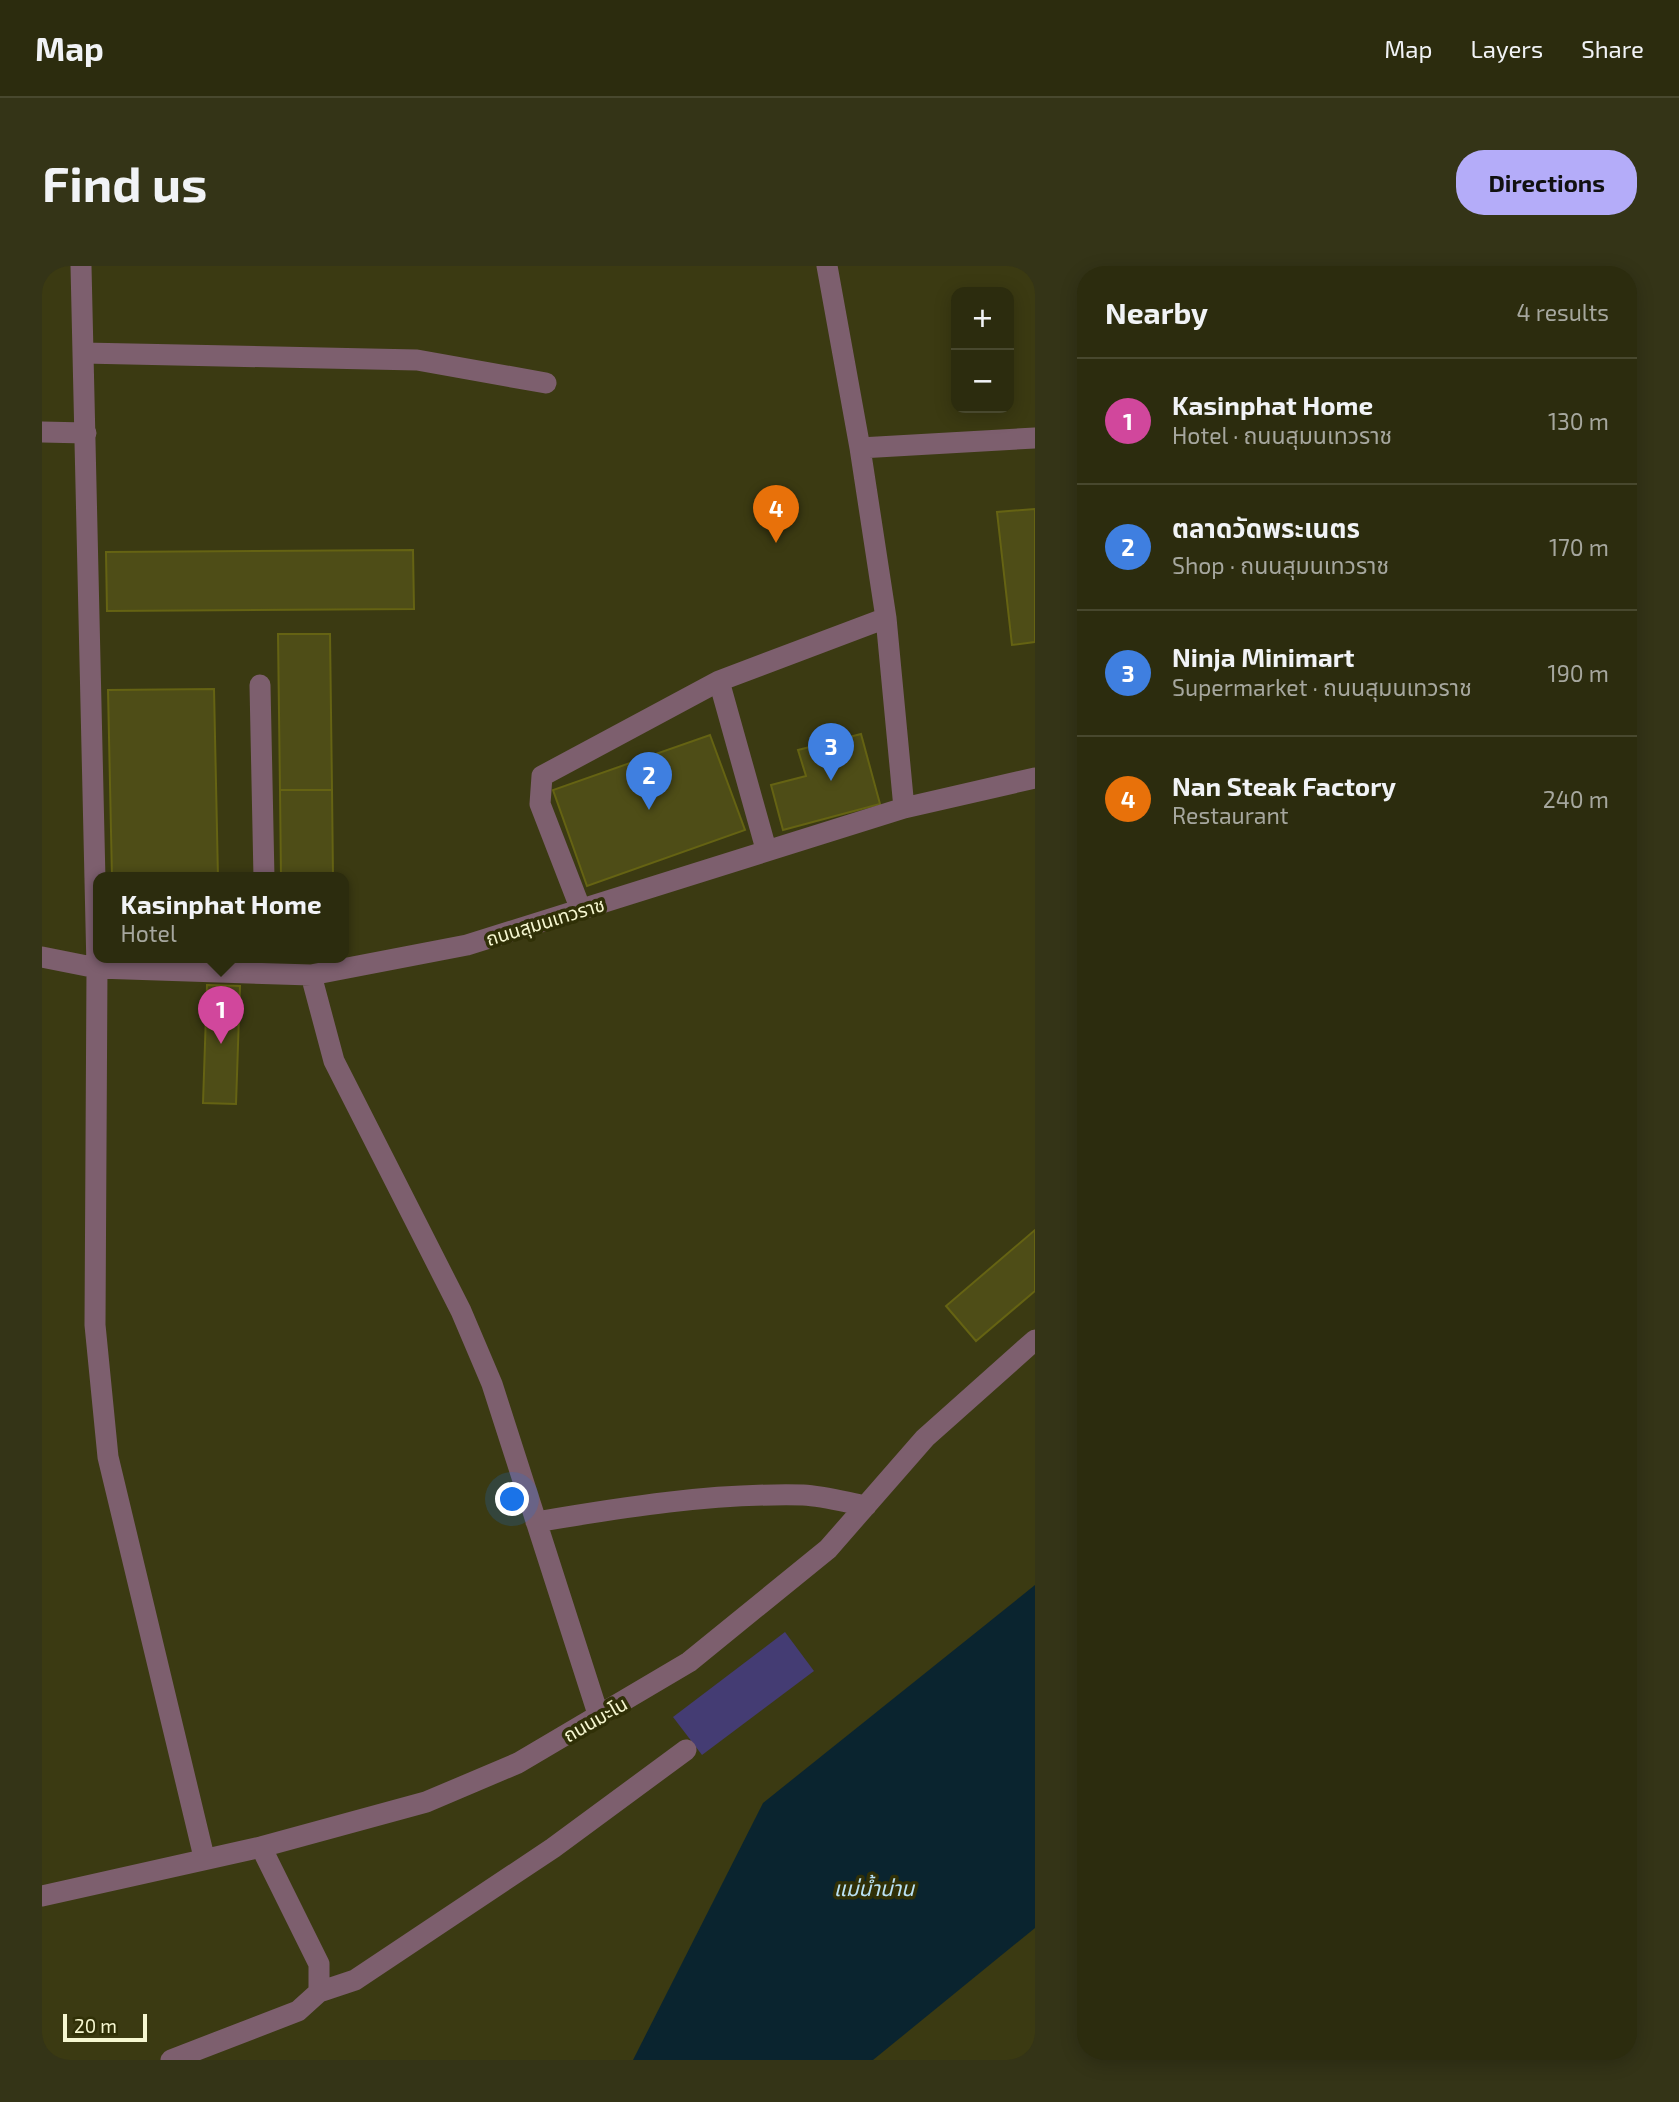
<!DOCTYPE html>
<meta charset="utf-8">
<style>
body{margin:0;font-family:"Exo 2","Noto Sans Thai",sans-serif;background:#343417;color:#f1f3f6}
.controls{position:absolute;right:21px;top:21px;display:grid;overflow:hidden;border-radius:14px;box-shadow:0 4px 18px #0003}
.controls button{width:63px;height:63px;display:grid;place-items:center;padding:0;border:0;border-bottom:2px solid #48482e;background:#2c2c0e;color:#f1f3f6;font:35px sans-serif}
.scale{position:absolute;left:21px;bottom:18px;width:84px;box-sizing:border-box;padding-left:7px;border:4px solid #f6f7d1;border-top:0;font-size:19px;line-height:24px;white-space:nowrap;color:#f6f7d1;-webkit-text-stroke:5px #303007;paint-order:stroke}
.you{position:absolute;left:471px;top:1234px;width:24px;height:24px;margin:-18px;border:5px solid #fff;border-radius:50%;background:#1a73e8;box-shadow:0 0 0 10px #1a73e833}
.badge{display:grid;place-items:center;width:46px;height:46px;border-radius:50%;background:#b4acf9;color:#fff;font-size:23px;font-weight:700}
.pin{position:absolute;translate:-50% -58px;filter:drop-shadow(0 2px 4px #0008)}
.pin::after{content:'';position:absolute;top:37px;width:24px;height:21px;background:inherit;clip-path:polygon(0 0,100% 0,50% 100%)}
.popup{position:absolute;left:51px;top:606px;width:256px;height:91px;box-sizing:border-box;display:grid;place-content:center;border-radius:14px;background:#2c2c0e;filter:drop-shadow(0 2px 5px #0005);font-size:23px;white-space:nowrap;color:#a6a79e}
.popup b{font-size:26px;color:#f1f3f6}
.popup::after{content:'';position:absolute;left:50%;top:100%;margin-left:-14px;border:14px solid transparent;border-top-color:#2c2c0e}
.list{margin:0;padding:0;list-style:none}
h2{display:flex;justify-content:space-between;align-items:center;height:91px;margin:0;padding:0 28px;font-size:30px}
h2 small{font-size:23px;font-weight:400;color:#a6a79e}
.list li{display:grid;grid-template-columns:46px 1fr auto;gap:21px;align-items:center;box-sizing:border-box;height:126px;padding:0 28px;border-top:2px solid #48482e}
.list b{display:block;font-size:26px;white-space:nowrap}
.list p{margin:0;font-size:23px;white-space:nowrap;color:#a6a79e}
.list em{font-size:23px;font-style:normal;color:#a6a79e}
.map{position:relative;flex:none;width:993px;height:1794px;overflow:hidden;border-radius:28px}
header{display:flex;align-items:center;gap:42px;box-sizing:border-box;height:98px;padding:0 35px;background:#2c2c0e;border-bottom:2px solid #48482e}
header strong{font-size:33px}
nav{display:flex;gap:38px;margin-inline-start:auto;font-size:24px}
.intro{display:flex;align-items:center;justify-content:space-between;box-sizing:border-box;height:168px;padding:0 42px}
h1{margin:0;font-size:49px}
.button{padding:18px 32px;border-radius:28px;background:#b4acf9;color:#111;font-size:24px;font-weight:700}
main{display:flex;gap:42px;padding:0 42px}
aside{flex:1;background:#2c2c0e;border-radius:28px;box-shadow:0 4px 18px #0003}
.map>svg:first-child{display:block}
.green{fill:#443c73}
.water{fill:#0a242f}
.building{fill:#4e4d17;stroke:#656313;stroke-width:2}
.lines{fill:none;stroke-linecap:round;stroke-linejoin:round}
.minor{stroke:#7d5f6e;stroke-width:21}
.labels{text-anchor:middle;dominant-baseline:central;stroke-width:7;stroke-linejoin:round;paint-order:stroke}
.street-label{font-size:19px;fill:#f6f7d1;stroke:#303007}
.water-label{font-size:21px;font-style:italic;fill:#bae2f5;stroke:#303007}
</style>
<header>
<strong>Map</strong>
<nav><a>Map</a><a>Layers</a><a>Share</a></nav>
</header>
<div class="intro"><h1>Find us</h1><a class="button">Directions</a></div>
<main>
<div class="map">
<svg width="993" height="1794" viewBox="0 0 993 1794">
<rect width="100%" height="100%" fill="#3b3a12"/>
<!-- green -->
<path class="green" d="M743,1366L772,1405L660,1489L631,1451Z"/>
<!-- water -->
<path class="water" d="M993,1319V1662L831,1794H591L721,1537Z"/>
<!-- building -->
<path class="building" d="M993,243V376L970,379L955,246Z
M371,284L372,343L65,345L64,286Z
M236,368H288L290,524H238Z
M172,423L176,612H70L66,424Z
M819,468L838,538L741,564L729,519L764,510L756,484Z
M668,469L703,564L545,620L511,524Z
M238,524H290L291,612H239Z
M165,719L198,720L194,838L161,837Z
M993,964V1025L934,1075L904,1040Z"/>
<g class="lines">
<!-- minor -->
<path class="minor" d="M39,0L55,702L53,1059L66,1191L162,1591
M785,0L818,182L844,352L862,542
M41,87L375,94L504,117
M0,166L44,167
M818,182L993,172
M677,415L724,583
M218,419L222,612
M539,644L498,538L500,510L677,415L844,352
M0,691L55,702L269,709L425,679L862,542L993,512
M269,709L292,795L419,1045L450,1118L557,1451
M494,1256C582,1241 671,1227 761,1229C781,1230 803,1236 824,1240
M0,1630L219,1581L384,1536L476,1497L647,1396L786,1283L883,1172L993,1074
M277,1726L313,1714L511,1582L644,1484
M129,1794L256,1745L277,1726V1698L219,1581"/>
</g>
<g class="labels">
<!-- street labels -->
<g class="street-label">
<text transform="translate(503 655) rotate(-17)">ถนนสุมนเทวราช</text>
<text transform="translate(553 1453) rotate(-30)">ถนนมะโน</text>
</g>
<!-- water labels -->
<g class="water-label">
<text x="832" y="1621">แม่น้ำน่าน</text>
</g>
</g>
</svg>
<div class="controls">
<button>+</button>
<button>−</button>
</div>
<div class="scale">20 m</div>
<div class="you"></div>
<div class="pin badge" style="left:179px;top:778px;background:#d1479c">1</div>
<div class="popup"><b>Kasinphat Home</b>Hotel</div>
<div class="pin badge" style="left:607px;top:544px;background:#3f7fe0">2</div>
<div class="pin badge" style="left:789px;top:515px;background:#3f7fe0">3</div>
<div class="pin badge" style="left:734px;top:277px;background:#e8710a">4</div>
</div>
<aside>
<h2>Nearby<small>4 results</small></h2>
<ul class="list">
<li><span class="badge" style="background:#d1479c">1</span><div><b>Kasinphat Home</b><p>Hotel · ถนนสุมนเทวราช</p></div><em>130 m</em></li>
<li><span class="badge" style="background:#3f7fe0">2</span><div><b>ตลาดวัดพระเนตร</b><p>Shop · ถนนสุมนเทวราช</p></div><em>170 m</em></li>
<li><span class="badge" style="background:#3f7fe0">3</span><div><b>Ninja Minimart</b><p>Supermarket · ถนนสุมนเทวราช</p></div><em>190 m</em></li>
<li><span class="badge" style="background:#e8710a">4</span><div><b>Nan Steak Factory</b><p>Restaurant</p></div><em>240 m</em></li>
</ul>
</aside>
</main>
